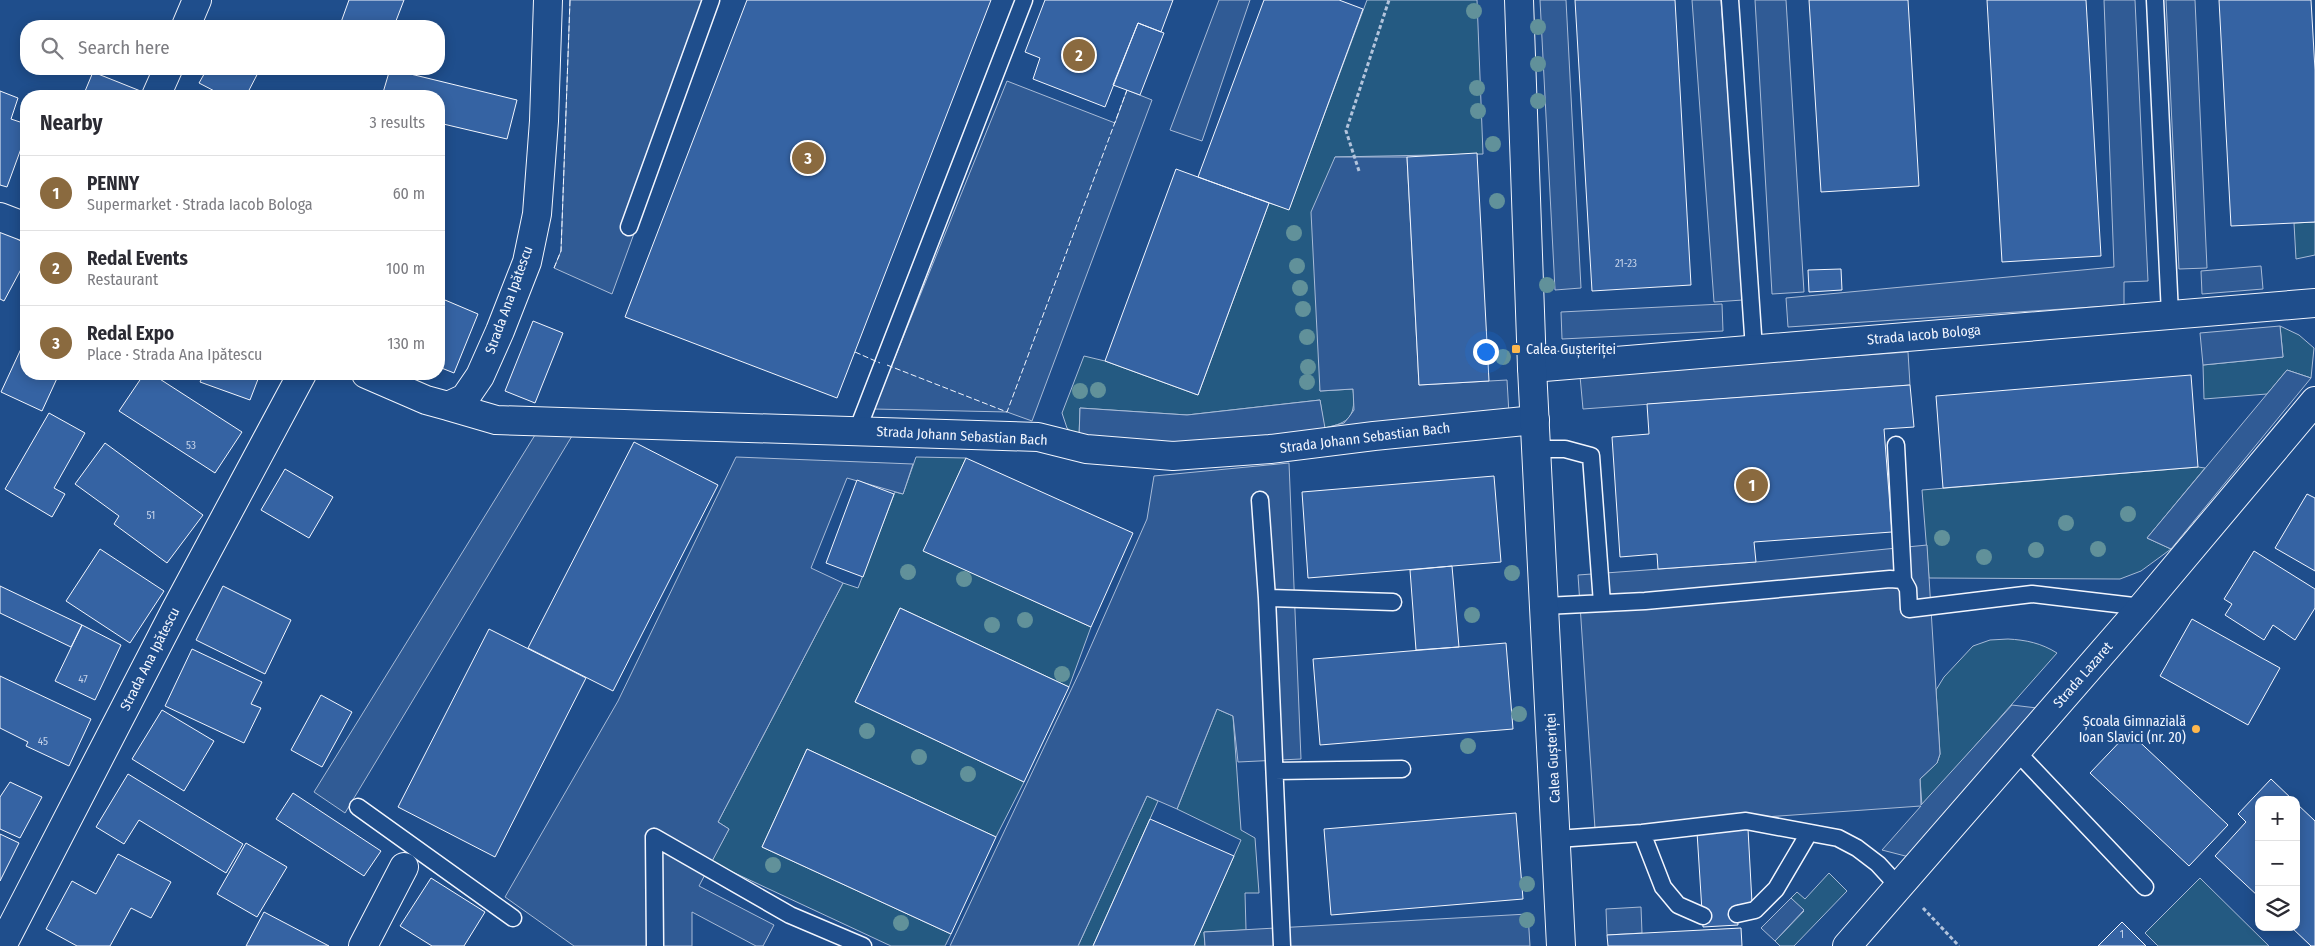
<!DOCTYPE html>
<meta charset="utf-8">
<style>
body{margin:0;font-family:"Fira Sans Condensed",sans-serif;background:#f7f7f7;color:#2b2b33}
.controls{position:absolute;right:15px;bottom:15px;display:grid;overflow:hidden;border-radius:10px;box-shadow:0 2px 12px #0003}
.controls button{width:45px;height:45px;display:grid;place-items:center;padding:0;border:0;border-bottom:1px solid #e1e1e2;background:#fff;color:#2b2b33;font:25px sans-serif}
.you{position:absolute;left:1485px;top:351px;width:18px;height:18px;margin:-12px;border:4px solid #fff;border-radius:50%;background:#1a73e8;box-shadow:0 0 0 8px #1a73e833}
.badge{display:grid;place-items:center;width:32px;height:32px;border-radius:50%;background:#8a6a3f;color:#fff;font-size:16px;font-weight:700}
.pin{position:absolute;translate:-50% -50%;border:2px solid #fff;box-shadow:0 1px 5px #0006}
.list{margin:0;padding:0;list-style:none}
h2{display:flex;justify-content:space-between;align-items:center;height:65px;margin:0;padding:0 20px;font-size:21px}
h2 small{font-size:16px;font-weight:400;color:#7c7c81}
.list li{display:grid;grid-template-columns:32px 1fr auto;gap:15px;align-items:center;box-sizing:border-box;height:75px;padding:0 20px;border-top:1px solid #e1e1e2}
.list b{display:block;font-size:19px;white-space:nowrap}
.list p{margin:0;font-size:16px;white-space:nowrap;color:#7c7c81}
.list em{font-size:16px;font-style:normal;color:#7c7c81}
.icon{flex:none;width:28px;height:28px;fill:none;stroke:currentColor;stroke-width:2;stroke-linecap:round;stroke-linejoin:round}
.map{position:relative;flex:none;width:2315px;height:946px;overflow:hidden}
.search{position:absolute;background:#fff;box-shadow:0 2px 12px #0003;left:20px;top:20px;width:425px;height:55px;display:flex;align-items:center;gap:12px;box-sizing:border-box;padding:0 18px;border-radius:20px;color:#7c7c81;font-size:19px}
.panel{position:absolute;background:#fff;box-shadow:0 2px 12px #0003;left:20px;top:90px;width:425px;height:290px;border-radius:20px}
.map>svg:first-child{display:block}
.green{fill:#245a82;stroke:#a8bbd7}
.parking{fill:#305b95;stroke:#a8bbd7}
.building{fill:#3563a3;stroke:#f2f6ff}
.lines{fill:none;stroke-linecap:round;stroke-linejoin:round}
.lane-casing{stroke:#f2f6ff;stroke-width:19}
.street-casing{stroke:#f2f6ff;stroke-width:30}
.secondary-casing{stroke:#f2f6ff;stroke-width:30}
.path{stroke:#b3c4dc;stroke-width:3;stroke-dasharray:4 2.5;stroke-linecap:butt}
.lane{stroke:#1f4e8c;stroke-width:16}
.street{stroke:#1f4e8c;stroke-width:28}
.secondary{stroke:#1f4e8c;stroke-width:28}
.fence{stroke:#f2f6ff;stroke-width:1;stroke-dasharray:6 2.5;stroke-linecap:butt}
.tree{fill:#61919a}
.poi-dot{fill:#ffb74d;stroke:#1f4e8c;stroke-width:2}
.labels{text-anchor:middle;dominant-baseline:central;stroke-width:4;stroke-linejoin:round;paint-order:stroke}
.number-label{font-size:11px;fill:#c3d1e8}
.street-label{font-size:14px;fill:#f2f6ff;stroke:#1f4e8c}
.poi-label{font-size:14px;fill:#f2f6ff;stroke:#1f4e8c;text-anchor:start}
</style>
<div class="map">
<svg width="2315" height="946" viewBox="0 0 2315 946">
<rect width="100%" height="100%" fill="#1f4e8c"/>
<!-- green -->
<path class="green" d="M1367,0H1477L1483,154L1335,157L1320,391L1353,389C1356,416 1350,423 1324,428L1320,400L1187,415L1080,408L1079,438L1067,428L1062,413L1084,356L1105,361L1198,395L1269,203L1289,209Z
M2315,222V255L2296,259L2294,223Z
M2280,326L2299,335L2314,348L2311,378L2287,370L2267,394L2204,399L2203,365L2283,357Z
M916,457L966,458L924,551L1091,627L1069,687L900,608L855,702L1024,782L996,837L807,749L762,847L951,934L945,946H891L711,862L729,829L718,822L843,583L858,588L895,492L903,494Z
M2198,467L2205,468L2147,538L2171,549L2141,571L2120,579L1929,578L1922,490Z
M2008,639C2026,640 2041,643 2057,653L1922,806L1920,779L1937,763L1940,754L1936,690L1944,677L1973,646L1990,640Z
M1217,709L1233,716L1241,830L1255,838L1259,893H1245L1246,930L1204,932L1205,946H1194L1241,840L1177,809Z
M1147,796L1158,801L1093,946H1078Z
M1829,873L1847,891L1794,946H1780L1775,941L1804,911L1791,898L1797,892L1805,899Z
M2200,878L2269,946H2158L2145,933Z"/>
<!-- parking -->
<path class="parking" d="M570,0H719L612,294L554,268L561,251Z
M1219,0H1250L1202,141L1170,130Z
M1540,0H1566L1581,288L1555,290Z
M1692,0H1721L1743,300L1714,302Z
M1755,0H1786L1804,292L1772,294Z
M2104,0H2135L2148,281L2124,282V305L1788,327L1786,298L2114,267Z
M2166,0H2195L2207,268L2179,269Z
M1007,81L1115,123L1127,90L1152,100L1032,421L1007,412L874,409Z
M1335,157H1407L1419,385L1507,380L1509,414L1181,446L1079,438L1080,408L1187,415L1320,400L1325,428L1344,423L1349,417L1354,410L1353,389L1320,391L1311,212Z
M2261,266L2263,289L2202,294L2201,271Z
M1722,304L1723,331L1562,339L1561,312Z
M2280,326L2283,357L2203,365L2200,333Z
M1908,352L1910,385L1583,409L1580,376Z
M2287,370L2311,378L2171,549L2147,538Z
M535,435L572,436L345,813L314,792Z
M736,457L913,464L903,494L847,478L811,568L843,583L718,822L729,829L699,886L774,925L763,946H756L692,912V946H574L505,897L618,701Z
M1289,463L1301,759L1238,762L1233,716L1217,709L1177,809L1147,796L1078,946H950L1080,671L1147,519L1154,476Z
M1927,545L1940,754L1937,763L1920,779L1921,805L2012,705L2045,709L1913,858L1882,850L1921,806L1595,829L1578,575L1756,562Z
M1791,898L1804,910L1775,941L1761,928Z
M1641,907L1642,933L1607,935L1606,909Z
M1528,914L1530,946H1205L1204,932Z"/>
<!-- building -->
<path class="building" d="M349,0H404L394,26H342L340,25Z
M747,0H991L837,398L625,317Z
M1045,0H1173L1161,32L1138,23L1105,107L1033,79L1040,58L1025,52Z
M1264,0H1339L1363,9L1289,210L1198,177Z
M1575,0H1675L1691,285L1592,291Z
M1809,0H1908L1919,186L1821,192Z
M1987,0H2086L2101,256L2002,262Z
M2219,0H2311L2315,70V222L2231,226Z
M1138,23L1164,33L1140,95L1113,85Z
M207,69H260L246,96H224L199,83Z
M390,69L517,100L507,139L439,123V96H382Z
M93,72L143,92L142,96H83Z
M0,91L18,98L11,119L26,124V135L7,187L0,185Z
M1477,153L1489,381L1419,385L1407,157Z
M1176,169L1269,203L1198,395L1105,361Z
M0,229L26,244V260L4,301L0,299Z
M1841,269L1842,290L1809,292L1808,270Z
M445,300L478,314L454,373L439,367V315Z
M533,321L563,333L535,403L505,391Z
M26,338V374H59L42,411L1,392Z
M144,374H152L242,432L215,473L119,411Z
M204,374H260L250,400L200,382Z
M2191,375L2198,467L1943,488L1936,396Z
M1910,385L1914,427L1884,429L1892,532L1754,542L1756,562L1658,569L1657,554L1620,557L1612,437L1649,434L1647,404Z
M49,413L85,433L54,488L65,494L52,517L5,489Z
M634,442L718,485L613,691L528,648Z
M105,443L203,515L167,563L114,524L119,516L75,484Z
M966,458L1133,533L1091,627L923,551Z
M285,469L333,497L309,538L261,510Z
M1494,476L1501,562L1308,578L1302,492Z
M857,480L894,494L863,577L826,563Z
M2307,494L2315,498V571L2275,548Z
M100,549L164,591L130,643L66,601Z
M2254,551L2315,589V608L2295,640L2273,625L2264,640L2225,615L2232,604L2224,599Z
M1452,566L1459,647L1416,650L1410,570Z
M0,586L82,625L71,647L0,613Z
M223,586L291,620L265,674L196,640Z
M900,608L1069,687L1024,782L855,702Z
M2192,619L2280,668L2248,725L2160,676Z
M82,625L121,645L95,700L55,681Z
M489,629L586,678L495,857L398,807Z
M1506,643L1513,729L1320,745L1313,659Z
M192,649L262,682L251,704L261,708L244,743L165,706Z
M0,676L91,719L69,766L26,746L28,742L0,728Z
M321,695L352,712L322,767L291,750Z
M162,710L214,741L184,791L132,759Z
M2129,732L2228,825L2189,866L2090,773Z
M807,749L996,837L951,934L762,847Z
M128,774L243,844L226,873L139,820L124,844L96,827Z
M2271,779L2293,800H2259V897L2215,856L2246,822L2238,814Z
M10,782L42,797L20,838L0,829V797Z
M293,793L381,851L364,876L276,819Z
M2296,803L2315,821V946H2311L2291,927H2296Z
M1516,813L1523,899L1331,915L1324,829Z
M1150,819L1234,856L1194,946H1093Z
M1748,829L1752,903L1737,905L1738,925L1703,927L1697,832Z
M0,834L19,843L0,881Z
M246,843L287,867L257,917L217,894Z
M118,854L171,882L151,918L131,908L110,946H77L46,929L72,881L96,894Z
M431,878L485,912L464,946H432L400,926Z
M264,912L329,946H246Z
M2122,922L2146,946H2098Z
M1741,928L1742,946H1608L1607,935Z"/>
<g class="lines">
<defs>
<path id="lane" d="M1730,0L1754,349
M2155,0L2170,314
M629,227L711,0
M857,431L1024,0
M1896,445L1903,580L1908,589L1909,609L2032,594L2142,607
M1537,449H1565L1591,456L1602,603
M1260,500L1267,598L1282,946
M1267,598L1393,602
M1545,606L1645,601L1890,579L1903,580
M2017,752L2145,887
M1275,771L1402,769
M358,807L513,918
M1642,833L1663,887L1678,905L1703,916
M654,837L790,915L863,946
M654,837L655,946
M1557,839L1642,833L1746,821L1838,838L1857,848L1878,864L1900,888
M1737,914L1755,910L1776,889L1809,833"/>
<path id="street" d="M186,26L197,0
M156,96L168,69
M0,217L26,227
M1532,368L2315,303
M366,374L426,400L448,406L465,398L480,376L500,331L527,262L537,214L544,121L548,0
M448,406L496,420L1038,437L1086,449L1173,456L1270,449L1374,436L1535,420
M2,946L175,611L302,374
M363,946L404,867
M1847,946L2142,607L2315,401"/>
<path id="secondary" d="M1519,0L1532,368L1561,946"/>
</defs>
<!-- lane casing -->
<use href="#lane" class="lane-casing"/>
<!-- street casing -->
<use href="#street" class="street-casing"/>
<!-- secondary casing -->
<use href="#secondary" class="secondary-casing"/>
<!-- path -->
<path class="path" d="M1359,171L1346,131L1389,0
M1923,908L1959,946"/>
<!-- lane -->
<use href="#lane" class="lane"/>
<!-- street -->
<use href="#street" class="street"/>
<!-- secondary -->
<use href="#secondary" class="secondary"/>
<!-- fence -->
<path class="fence" d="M554,268L561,251L570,0
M855,352L880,363
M887,365L1007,412L1127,90"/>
</g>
<!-- trees -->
<g class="tree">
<circle cx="1474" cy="11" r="8"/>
<circle cx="1538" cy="27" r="8"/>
<circle cx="1538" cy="64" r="8"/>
<circle cx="1477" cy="88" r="8"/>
<circle cx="1538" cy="101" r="8"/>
<circle cx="1478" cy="111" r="8"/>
<circle cx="1493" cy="144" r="8"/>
<circle cx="1497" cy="201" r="8"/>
<circle cx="1294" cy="233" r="8"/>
<circle cx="1297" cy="266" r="8"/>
<circle cx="1547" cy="285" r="8"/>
<circle cx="1300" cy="288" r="8"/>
<circle cx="1303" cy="309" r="8"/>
<circle cx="1307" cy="337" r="8"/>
<circle cx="1503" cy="357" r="8"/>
<circle cx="1308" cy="367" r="8"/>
<circle cx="1307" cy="382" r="8"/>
<circle cx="1098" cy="390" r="8"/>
<circle cx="1080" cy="391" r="8"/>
<circle cx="2128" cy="514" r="8"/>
<circle cx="2066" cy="523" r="8"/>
<circle cx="1942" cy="538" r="8"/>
<circle cx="2098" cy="549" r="8"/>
<circle cx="2036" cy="550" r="8"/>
<circle cx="1984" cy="557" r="8"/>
<circle cx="908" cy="572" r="8"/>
<circle cx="1512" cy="573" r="8"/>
<circle cx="964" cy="579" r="8"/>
<circle cx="1472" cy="615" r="8"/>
<circle cx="1025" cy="620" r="8"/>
<circle cx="992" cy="625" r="8"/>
<circle cx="1062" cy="674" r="8"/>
<circle cx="1519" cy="714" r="8"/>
<circle cx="867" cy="731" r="8"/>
<circle cx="1468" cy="746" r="8"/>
<circle cx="919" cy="757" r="8"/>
<circle cx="968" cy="774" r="8"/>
<circle cx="773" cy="865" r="8"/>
<circle cx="1527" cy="884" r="8"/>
<circle cx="1527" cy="920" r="8"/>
<circle cx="901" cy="923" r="8"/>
</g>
<!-- markers -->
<g class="poi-dot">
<rect x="1511" y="344" width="10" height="10" rx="2.5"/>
<circle cx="2196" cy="729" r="5"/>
</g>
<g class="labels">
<!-- number labels -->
<g class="number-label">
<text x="1626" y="263">21-23</text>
<text x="191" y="445">53</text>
<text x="151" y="515">51</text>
<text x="83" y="679">47</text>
<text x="43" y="741">45</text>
<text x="2122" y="934">1</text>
</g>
<!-- street labels -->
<g class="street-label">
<text transform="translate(509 300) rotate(-70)">Strada Ana Ipătescu</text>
<text transform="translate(1924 335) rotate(-5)">Strada Iacob Bologa</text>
<text transform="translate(962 436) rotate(3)">Strada Johann Sebastian Bach</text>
<text transform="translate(1365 438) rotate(-7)">Strada Johann Sebastian Bach</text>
<text transform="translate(150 659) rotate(-63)">Strada Ana Ipătescu</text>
<text transform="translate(2083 675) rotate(-49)">Strada Lazaret</text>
<text transform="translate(1553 758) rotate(-93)">Calea Gușteriței</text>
</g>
<!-- poi labels -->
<g class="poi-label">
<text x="1526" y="349">Calea Gușteriței</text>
<text x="2186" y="721" text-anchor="end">Școala Gimnazială<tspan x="2186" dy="16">Ioan Slavici (nr. 20)</tspan></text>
</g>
</g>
</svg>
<div class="controls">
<button>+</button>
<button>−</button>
<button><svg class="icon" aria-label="layers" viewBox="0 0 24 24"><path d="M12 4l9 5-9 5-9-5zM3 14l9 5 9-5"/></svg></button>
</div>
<div class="you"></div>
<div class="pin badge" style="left:1752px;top:485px">1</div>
<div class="pin badge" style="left:1079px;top:55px">2</div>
<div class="pin badge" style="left:808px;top:158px">3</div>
<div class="search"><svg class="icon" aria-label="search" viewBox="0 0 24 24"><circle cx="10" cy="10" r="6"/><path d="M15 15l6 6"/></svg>Search here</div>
<section class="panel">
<h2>Nearby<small>3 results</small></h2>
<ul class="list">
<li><span class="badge">1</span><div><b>PENNY</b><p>Supermarket · Strada Iacob Bologa</p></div><em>60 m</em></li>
<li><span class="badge">2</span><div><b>Redal Events</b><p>Restaurant</p></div><em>100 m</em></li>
<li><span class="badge">3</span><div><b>Redal Expo</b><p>Place · Strada Ana Ipătescu</p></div><em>130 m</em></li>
</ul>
</section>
</div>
